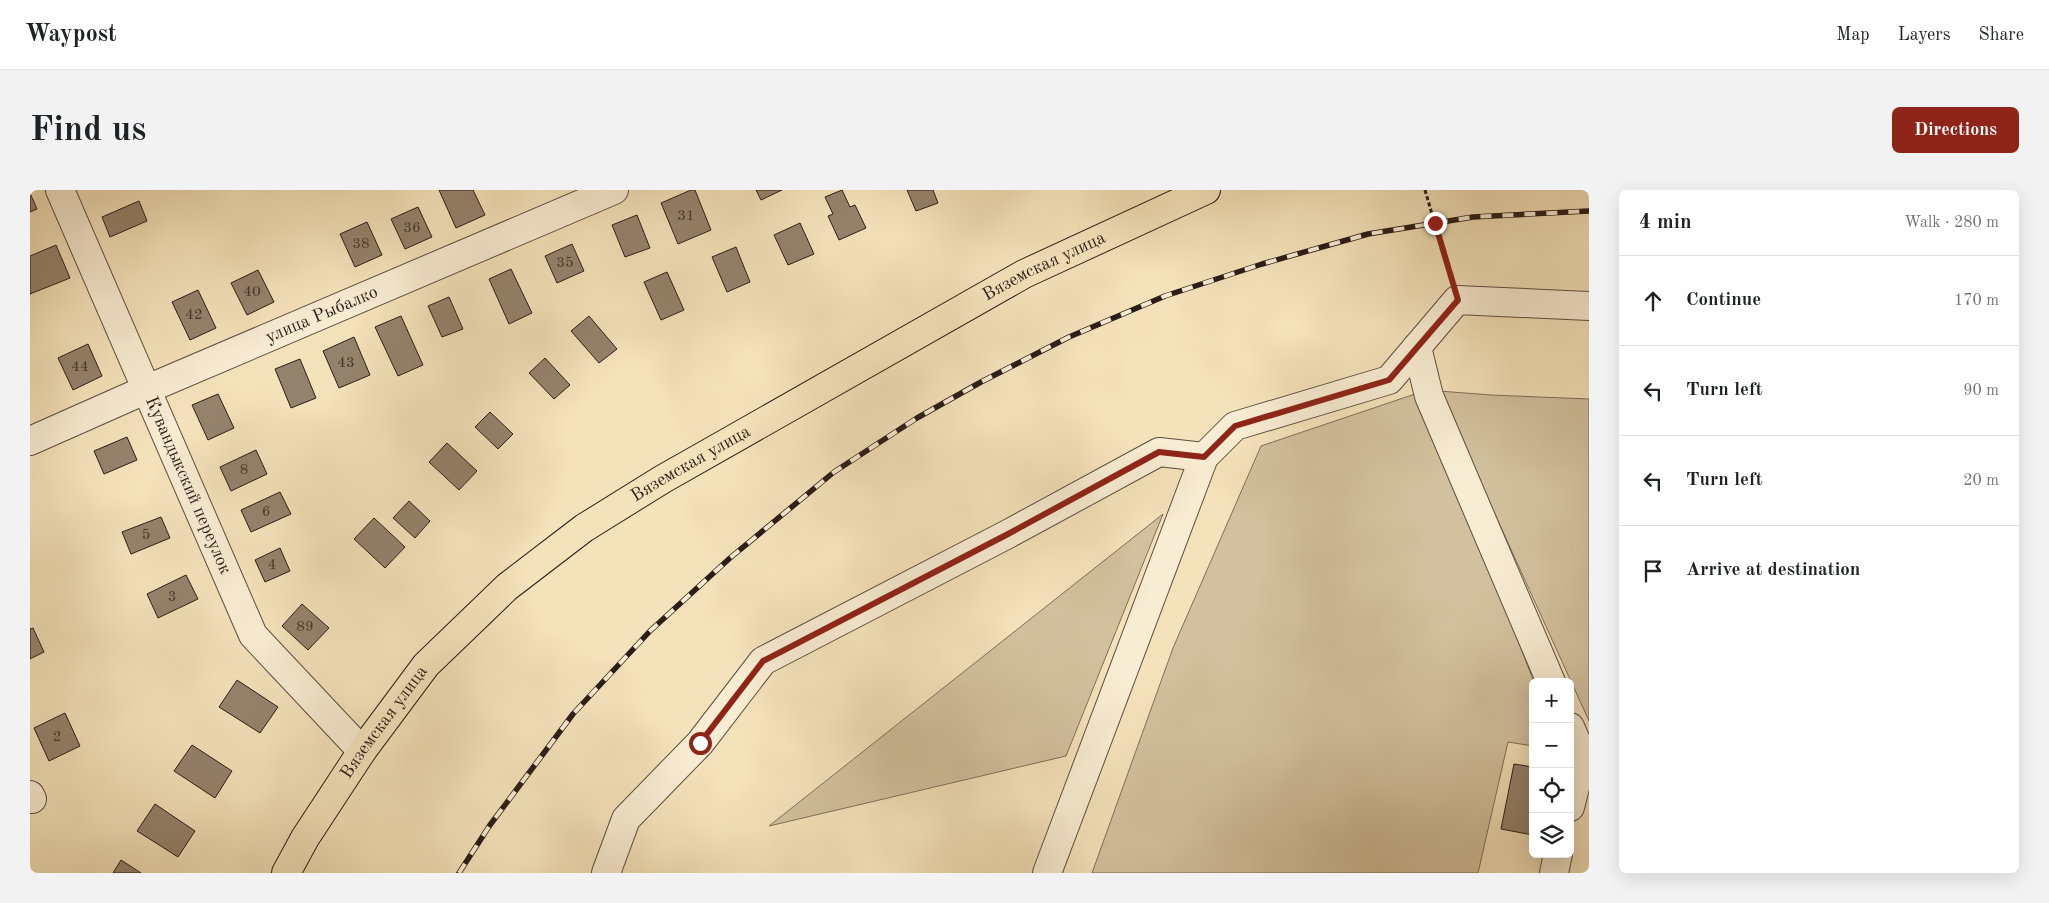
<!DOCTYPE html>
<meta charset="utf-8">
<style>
body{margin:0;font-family:"Old Standard TT",serif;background:#f2f2f2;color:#202124}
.controls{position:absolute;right:15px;bottom:15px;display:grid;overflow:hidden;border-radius:8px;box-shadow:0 5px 20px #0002}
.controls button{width:45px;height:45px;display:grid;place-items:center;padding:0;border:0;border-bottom:1px solid #e0e0e0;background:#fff;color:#202124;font:25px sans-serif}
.stop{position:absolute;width:15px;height:15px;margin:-11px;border:4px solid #8f2418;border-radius:50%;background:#fff}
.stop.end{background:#8f2418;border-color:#fff;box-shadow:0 1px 5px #0008}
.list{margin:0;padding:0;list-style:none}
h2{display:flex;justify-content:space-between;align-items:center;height:65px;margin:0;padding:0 20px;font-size:21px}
h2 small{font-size:16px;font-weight:400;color:#757577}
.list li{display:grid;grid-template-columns:32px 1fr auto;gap:15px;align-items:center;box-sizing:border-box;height:90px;padding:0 20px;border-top:1px solid #e0e0e0}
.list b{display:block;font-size:19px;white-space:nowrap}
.list em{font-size:16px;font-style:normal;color:#757577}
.icon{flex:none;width:28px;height:28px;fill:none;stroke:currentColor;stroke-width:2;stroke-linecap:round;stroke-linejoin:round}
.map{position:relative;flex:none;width:1559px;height:683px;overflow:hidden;border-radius:8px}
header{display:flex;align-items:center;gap:30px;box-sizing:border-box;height:70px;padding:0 25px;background:#fff;border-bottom:1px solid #e0e0e0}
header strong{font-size:24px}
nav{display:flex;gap:28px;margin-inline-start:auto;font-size:18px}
.intro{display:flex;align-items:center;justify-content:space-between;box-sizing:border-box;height:120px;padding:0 30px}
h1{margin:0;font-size:35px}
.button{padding:12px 22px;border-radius:8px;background:#8f2418;color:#fff;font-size:18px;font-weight:700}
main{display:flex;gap:30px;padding:0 30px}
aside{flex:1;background:#fff;border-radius:8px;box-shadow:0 5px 20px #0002}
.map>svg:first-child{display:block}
.green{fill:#d2c19e;stroke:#7e6f5a}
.building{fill:#94836c;stroke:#2b1d17}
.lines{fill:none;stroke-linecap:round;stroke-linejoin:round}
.minor-casing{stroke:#5d4e40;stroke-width:30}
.major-casing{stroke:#2b1d17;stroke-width:30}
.path{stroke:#2b1d17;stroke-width:3;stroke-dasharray:4 2.5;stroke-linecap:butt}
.minor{stroke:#f8ecd2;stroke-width:28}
.major{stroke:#f4e2ba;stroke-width:28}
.rail-casing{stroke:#2b1d17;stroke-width:5.5}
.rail{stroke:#f8ecd2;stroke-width:4;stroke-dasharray:11;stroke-linecap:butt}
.route{stroke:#8f2418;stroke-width:6}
.labels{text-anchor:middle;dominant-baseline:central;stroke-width:5;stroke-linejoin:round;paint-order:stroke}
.number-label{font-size:15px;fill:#45362c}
.street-label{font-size:18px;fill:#2b1d17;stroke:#f8ecd2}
</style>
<header>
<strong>Waypost</strong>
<nav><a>Map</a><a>Layers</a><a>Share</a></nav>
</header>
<div class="intro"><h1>Find us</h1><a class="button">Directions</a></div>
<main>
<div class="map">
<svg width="1559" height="683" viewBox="0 0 1559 683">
<rect width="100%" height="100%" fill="#f4e2ba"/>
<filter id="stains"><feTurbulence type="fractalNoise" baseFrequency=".004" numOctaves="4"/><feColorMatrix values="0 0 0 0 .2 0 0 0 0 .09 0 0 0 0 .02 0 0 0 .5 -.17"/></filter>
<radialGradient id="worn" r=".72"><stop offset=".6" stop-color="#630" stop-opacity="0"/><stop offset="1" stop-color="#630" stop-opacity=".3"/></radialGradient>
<!-- green -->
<path class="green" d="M1409,201L1461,205L1559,209V531Z
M1385,204L1450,353L1504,492H1503V556L1478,552L1448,683H1062L1143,458L1231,256Z
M1133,324L1036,566L739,636Z"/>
<!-- building -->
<path class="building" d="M409,0H443L455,25L426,38Z
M661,0H665L681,40L648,54L631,13Z
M726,0H752L731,10Z
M812,0L820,17L825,15L836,38L809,50L798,26L803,24L795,7Z
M877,0H903L908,13L886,21Z
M0,3L7,19L0,22Z
M109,11L117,31L80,47L72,27Z
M388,17L402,47L375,59L361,29Z
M607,25L620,58L595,67L582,35Z
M337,32L352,65L325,77L310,44Z
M770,33L784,64L758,75L744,45Z
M542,54L554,81L527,93L515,66Z
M26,55L40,88L0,104V66Z
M706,57L720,92L697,102L682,67Z
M481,79L502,123L479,134L459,89Z
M228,80L244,112L217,125L201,93Z
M637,82L654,120L631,130L614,92Z
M168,100L186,138L160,150L142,112Z
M419,107L433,139L412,147L398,116Z
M371,126L393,175L368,186L345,137Z
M559,126L587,159L569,173L541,141Z
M324,147L340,185L309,198L293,161Z
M58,154L72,186L43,200L28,168Z
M515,168L540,195L524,209L499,183Z
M270,169L286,208L261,218L245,179Z
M188,204L204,238L178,250L162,215Z
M460,222L483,244L468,259L445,237Z
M97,247L107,270L74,284L64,261Z
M417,253L447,281L429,300L399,272Z
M226,260L237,284L201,301L190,277Z
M250,302L261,324L221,342L211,320Z
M379,311L400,331L385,348L363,328Z
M131,327L140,348L101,364L92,342Z
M344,328L375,357L355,378L324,349Z
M250,358L260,381L235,392L225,370Z
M156,385L168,409L128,428L117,404Z
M272,414L299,438L278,460L252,436Z
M3,438L14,462L0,469V439Z
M207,490L248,517L230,543L189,517Z
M35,523L50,556L19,571L4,538Z
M162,555L202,581L185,608L144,581Z
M1484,574L1503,577V645L1471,639Z
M125,614L165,641L148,667L107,641Z
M91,670L111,683H83Z"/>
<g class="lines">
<defs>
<g id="minor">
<path id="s1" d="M30,0L223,445L332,561"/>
<path d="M1387,157L1399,206L1521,492"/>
<path id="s2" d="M0,251L115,200L584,0"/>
<path d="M1540,537L1553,566L1540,617"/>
<path d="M0,605L2,609"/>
<path d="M576,683L596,629L670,553L733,471L978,344L1129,262L1174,267"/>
<path d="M1017,683L1174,267L1205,236L1359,190L1427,110L1559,116"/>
<path d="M1524,683L1528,664"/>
</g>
<g id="major">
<path id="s3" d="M256,683L275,648L332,561L396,475L477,397L554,338L633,289L994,84L1176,0"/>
</g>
</defs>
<!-- minor casing -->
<use href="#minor" class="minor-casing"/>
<!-- major casing -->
<use href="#major" class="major-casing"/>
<!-- path -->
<path class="path" d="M1395,0L1420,86"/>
<!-- minor -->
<use href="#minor" class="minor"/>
<!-- major -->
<use href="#major" class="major"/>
<defs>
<path id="rail" d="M429,683L460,635L543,524L620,441L700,368L804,282L887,228L951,192L1039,147L1135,106L1232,74L1338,44L1443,27L1559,21"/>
</defs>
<!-- rail casing -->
<use href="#rail" class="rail-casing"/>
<!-- rail -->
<use href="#rail" class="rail"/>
</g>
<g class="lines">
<!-- route -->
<path class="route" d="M670,553L733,471L978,344L1129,262L1174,267L1205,236L1359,190L1428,110L1405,33"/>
</g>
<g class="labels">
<!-- number labels -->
<g class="number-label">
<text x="656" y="26">31</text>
<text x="382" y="38">36</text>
<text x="331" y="54">38</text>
<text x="535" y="73">35</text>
<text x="222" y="102">40</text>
<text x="164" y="125">42</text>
<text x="316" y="173">43</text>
<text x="50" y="177">44</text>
<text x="214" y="280">8</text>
<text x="236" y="322">6</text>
<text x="116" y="345">5</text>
<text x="242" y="375">4</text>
<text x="142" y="407">3</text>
<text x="275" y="437">89</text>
<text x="27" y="547">2</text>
</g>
<!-- street labels -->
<g class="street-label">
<text stroke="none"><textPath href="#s3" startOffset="990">Вяземская улица</textPath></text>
<text stroke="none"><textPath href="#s2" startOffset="318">улица Рыбалко</textPath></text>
<text stroke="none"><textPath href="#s3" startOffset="585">Вяземская улица</textPath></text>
<text stroke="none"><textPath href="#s1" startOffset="322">Кувандыкский переулок</textPath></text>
<text stroke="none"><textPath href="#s3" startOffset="180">Вяземская улица</textPath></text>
</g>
</g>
<rect width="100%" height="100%" filter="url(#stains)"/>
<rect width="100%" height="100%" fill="url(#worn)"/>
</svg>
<div class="controls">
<button>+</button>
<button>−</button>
<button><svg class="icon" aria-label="locate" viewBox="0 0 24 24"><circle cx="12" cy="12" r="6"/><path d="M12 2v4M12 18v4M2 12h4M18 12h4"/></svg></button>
<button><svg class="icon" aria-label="layers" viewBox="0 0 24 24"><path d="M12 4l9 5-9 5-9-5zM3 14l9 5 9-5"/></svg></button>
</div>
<div class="stop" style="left:670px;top:553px"></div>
<div class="stop end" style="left:1405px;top:33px"></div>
</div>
<aside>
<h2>4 min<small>Walk · 280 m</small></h2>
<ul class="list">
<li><svg class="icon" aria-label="ahead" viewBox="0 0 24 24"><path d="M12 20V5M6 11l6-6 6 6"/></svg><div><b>Continue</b></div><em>170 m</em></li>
<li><svg class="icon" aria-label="left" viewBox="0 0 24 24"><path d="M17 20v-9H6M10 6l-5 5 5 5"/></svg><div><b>Turn left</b></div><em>90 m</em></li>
<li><svg class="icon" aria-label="left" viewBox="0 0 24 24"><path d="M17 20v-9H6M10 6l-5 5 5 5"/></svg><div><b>Turn left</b></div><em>20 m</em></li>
<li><svg class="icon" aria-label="arrive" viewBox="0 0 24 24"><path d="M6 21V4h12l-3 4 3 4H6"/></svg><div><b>Arrive at destination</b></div></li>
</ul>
</aside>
</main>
